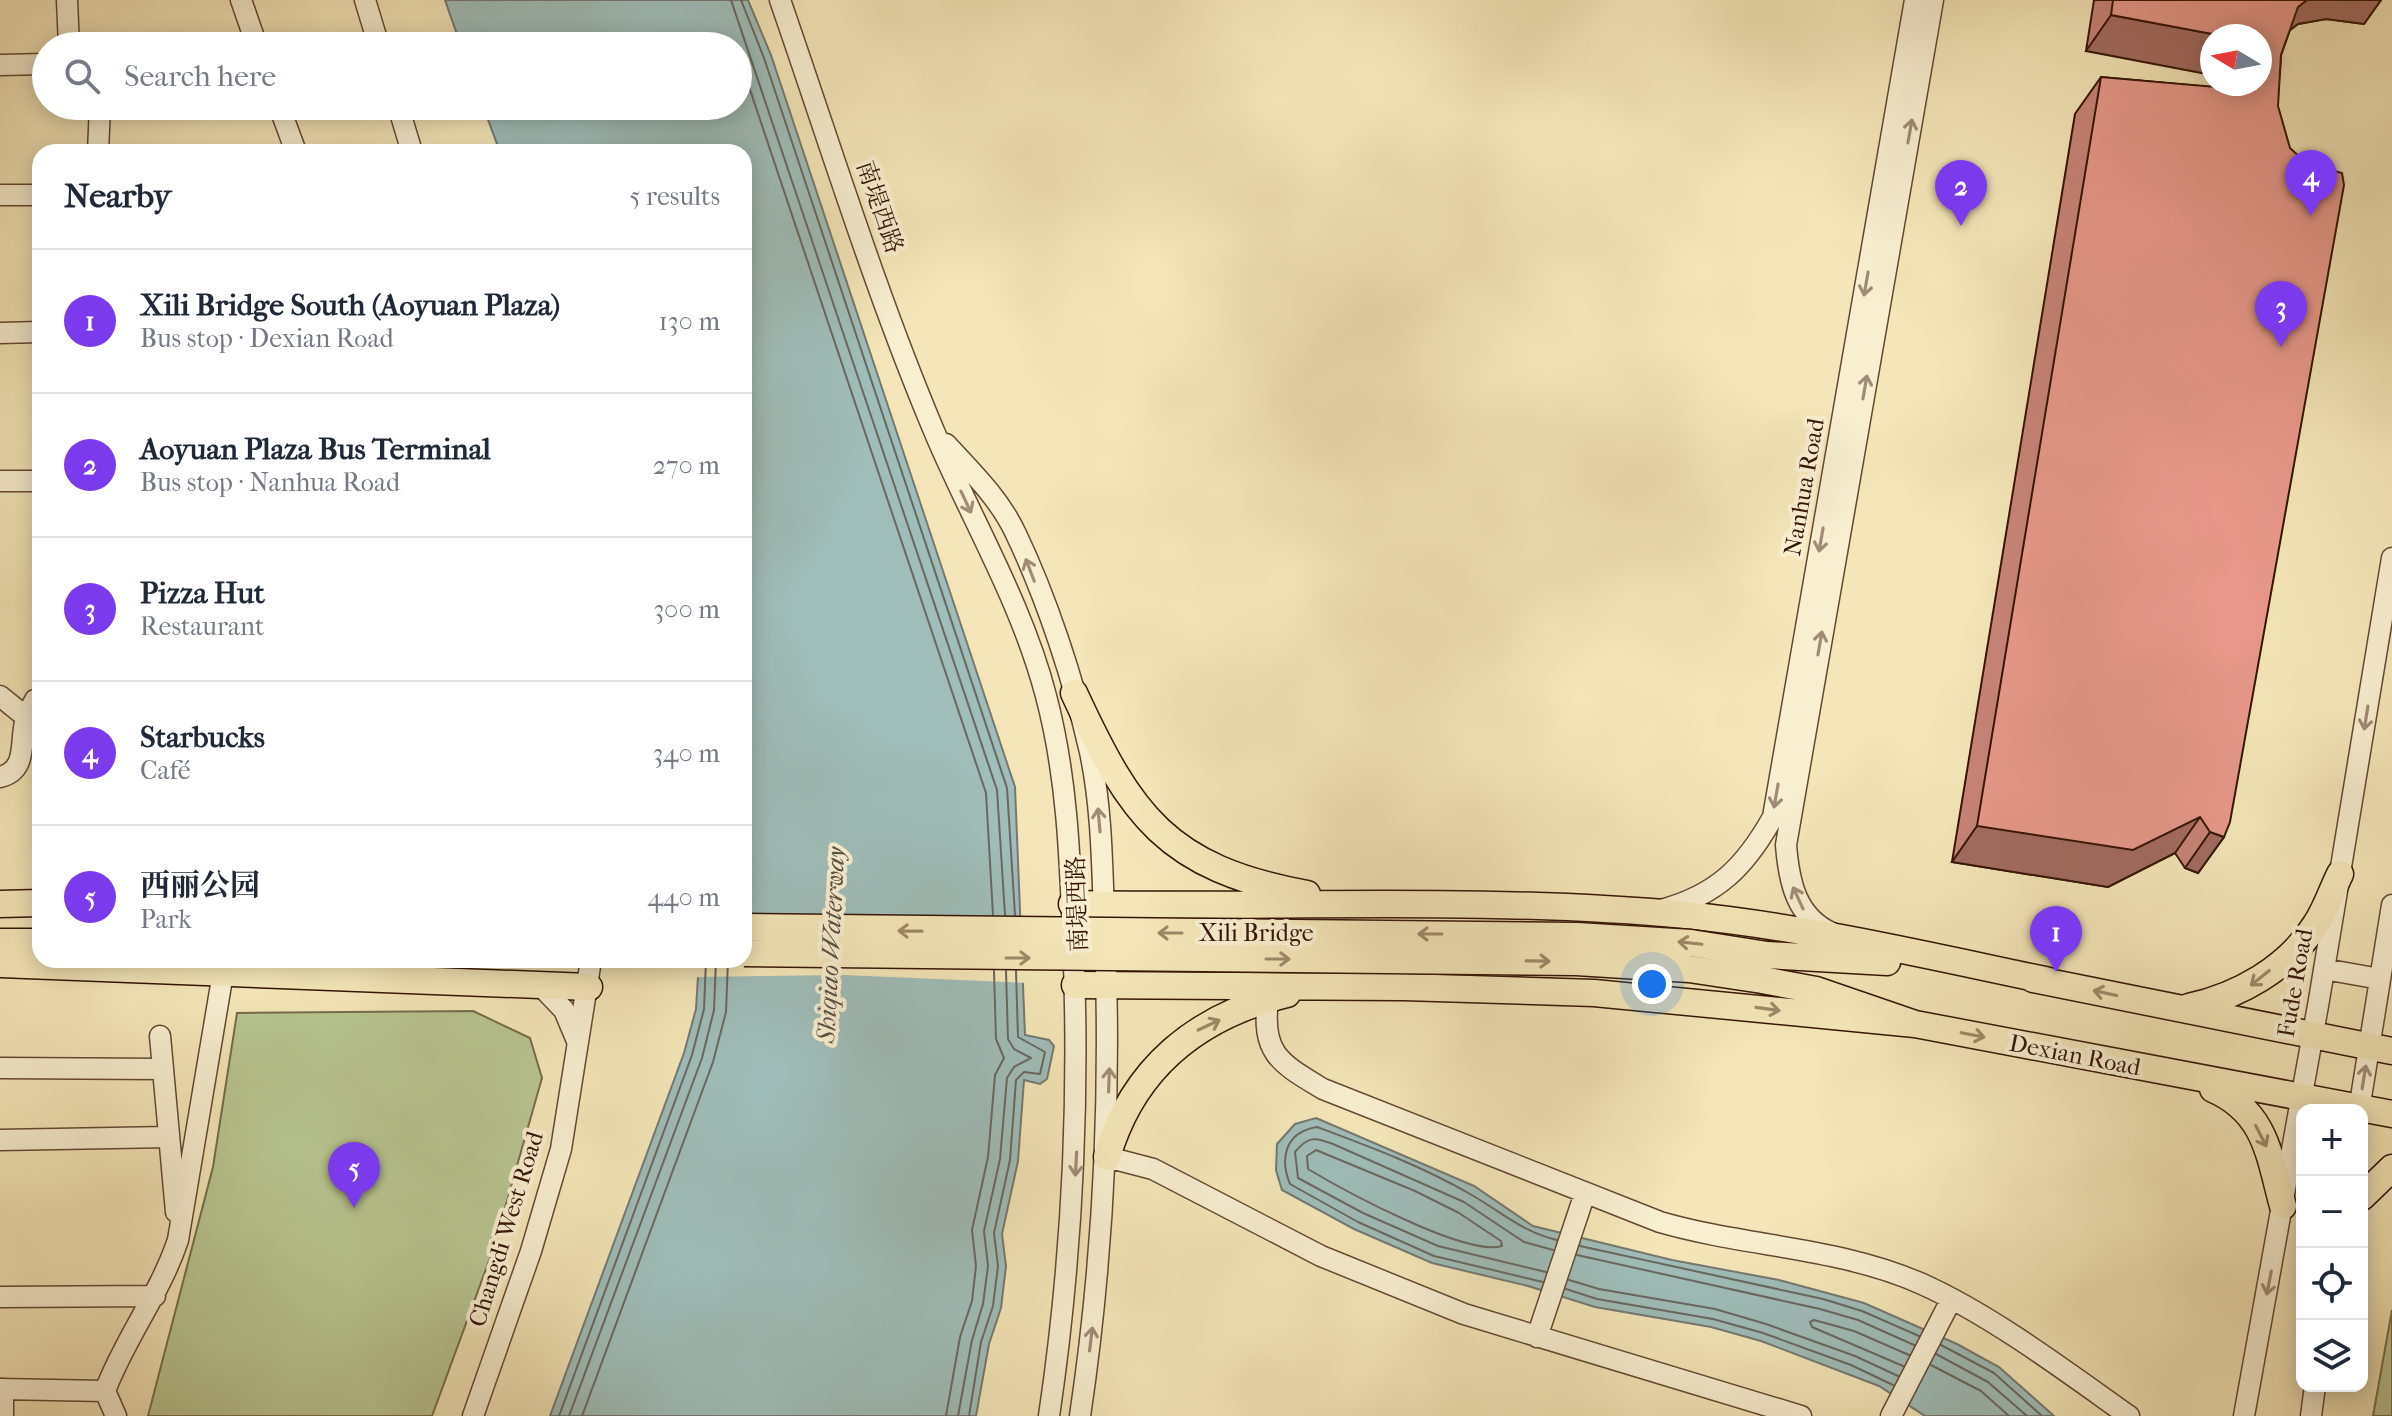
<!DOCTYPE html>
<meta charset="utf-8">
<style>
body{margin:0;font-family:"IM FELL French Canon","Noto Serif SC",serif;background:#f2f2f3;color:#1f2937}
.controls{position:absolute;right:24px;bottom:24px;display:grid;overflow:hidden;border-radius:16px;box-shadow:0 4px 20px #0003}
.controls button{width:72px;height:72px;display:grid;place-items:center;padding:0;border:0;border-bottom:2px solid #e0e1e3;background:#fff;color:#1f2937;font:40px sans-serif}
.compass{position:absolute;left:2200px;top:24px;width:72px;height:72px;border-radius:50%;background:#fff;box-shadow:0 4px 20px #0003;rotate:280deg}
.you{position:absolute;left:1652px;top:984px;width:28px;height:28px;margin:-20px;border:6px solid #fff;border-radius:50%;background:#1a73e8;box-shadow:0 0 0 12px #1a73e833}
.badge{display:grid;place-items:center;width:52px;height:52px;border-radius:50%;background:#7c3aed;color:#fff;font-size:26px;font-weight:700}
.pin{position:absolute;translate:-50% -66px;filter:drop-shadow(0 2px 4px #0008)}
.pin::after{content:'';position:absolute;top:42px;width:28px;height:24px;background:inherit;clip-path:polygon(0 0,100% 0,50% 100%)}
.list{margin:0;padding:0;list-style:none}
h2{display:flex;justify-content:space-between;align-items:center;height:104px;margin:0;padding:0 32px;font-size:34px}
h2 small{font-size:26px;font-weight:400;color:#747a83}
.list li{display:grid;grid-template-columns:52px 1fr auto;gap:24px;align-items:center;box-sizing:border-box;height:144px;padding:0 32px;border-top:2px solid #e0e1e3}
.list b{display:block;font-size:30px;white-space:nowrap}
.list p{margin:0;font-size:26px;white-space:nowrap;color:#747a83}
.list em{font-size:26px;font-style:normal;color:#747a83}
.icon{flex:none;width:44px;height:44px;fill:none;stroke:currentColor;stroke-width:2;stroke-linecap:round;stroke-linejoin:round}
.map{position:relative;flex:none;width:2392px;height:1416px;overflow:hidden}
.search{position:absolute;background:#fff;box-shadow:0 4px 20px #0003;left:32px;top:32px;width:720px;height:88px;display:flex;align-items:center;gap:20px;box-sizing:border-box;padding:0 28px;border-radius:44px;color:#747a83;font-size:30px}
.panel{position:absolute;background:#fff;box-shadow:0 4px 20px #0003;left:32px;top:144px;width:720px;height:824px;border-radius:24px}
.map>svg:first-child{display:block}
.green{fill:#b8c692;stroke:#766d4c;stroke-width:2}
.water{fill:#9fbdb9;stroke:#757972;stroke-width:2}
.pier{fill:#f4e6b8}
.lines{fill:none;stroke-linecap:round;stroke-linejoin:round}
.shore{stroke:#6a6860;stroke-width:2}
.minor-casing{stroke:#654833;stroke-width:23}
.major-casing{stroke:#351407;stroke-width:29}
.minor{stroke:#f8efd1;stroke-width:20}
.major{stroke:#f4e6b8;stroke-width:26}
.major-bridge-casing{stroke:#351407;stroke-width:29;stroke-linecap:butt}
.major-bridge{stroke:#f4e6b8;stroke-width:26}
.wall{fill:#c88478;stroke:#351407;stroke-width:2}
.shaded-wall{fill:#a26b61;stroke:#351407;stroke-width:2}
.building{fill:#e8998b;stroke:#351407;stroke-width:2}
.oneway{stroke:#a08c76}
.oneway2{stroke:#9e8868}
.labels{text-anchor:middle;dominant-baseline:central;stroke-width:8;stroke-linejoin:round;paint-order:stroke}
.street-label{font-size:24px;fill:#351407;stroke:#f8efd1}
.water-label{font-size:26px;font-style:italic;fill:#5a4f45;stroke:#f8efd1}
</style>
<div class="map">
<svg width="2392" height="1416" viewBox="0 0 2392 1416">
<rect width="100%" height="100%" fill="#f4e6b8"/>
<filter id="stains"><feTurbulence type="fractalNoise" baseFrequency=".0025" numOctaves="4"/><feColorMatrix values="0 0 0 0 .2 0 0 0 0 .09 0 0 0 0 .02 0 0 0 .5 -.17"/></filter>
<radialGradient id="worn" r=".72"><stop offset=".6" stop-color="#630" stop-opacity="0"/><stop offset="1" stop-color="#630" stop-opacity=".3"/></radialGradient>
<!-- green -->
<path class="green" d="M473,1011L530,1038L542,1078L493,1250L432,1416H148L213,1167L237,1013Z
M2392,1310V1416H2373Z"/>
<!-- water -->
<path class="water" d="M445,0H748L771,55L1015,787L1025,1035L1049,1040L1054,1046L1047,1079L1040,1084L1024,1080L1018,1161L1002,1234L1006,1266L1001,1308L989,1344L976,1416H550L684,1053L696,1009L699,960H744V152H500L483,106H738V46H461Z
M1316,1118L1474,1186L1533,1226L1672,1260L1779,1280L1864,1303L1957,1344L1999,1367L2054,1416H1925L1879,1386L1761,1341L1711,1327L1595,1307L1528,1286L1432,1263L1354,1229L1282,1190L1276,1170L1277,1144L1295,1124Z"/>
<!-- pier -->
<path class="pier" d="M744,919L1027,927L1029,983L844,975L694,977L695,960H744Z"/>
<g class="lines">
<!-- shore -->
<path class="shore" d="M731,0L997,790L1005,915
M741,0L764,58L1007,788L1015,915
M738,54L986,793L993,915
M1316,1150L1415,1191L1459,1213L1501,1241L1502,1246C1466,1257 1343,1190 1308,1169L1307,1156Z
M1580,1246L1823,1299L1862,1311L1919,1336
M1577,1255L1820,1309L1858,1320L1914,1345
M1546,1272L1438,1246L1363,1213L1298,1178L1295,1152C1308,1136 1315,1137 1333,1144L1464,1202L1524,1242L1553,1250
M1569,1280L1599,1289L1715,1309L1766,1324L1855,1356L1898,1376
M1543,1282L1434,1256L1358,1222L1290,1184C1279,1157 1286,1132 1317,1127C1368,1146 1422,1166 1470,1194C1500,1211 1522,1232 1557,1240
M1566,1289L1597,1299L1713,1319L1763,1333L1851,1365L1893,1385
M1941,1345L1994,1373L2042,1416
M1936,1354L1988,1382L2027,1416
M1931,1365L1981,1391L2009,1416
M1903,1366L1812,1327L1810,1322L1814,1320L1854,1331L1909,1355
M559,1416L692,1055L704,1009L706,960
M569,1416L702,1058L714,1010L716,960
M582,1416L713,1062L726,1012L728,960
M946,1416L960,1337L972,1301L976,1266L972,1230L988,1157L995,1075L1004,1058L996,1039L994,971
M958,1416L972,1340L983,1304L988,1266L984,1231L1000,1159L1007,1078L1014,1067L1031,1058L1014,1049L1008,1039L1006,971
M969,1416L981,1342L993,1306L998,1266L994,1233L1010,1160L1016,1080L1024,1072L1040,1074L1045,1052L1018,1037L1016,971"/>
<defs>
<path id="minor" d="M67,0L69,46
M241,0L257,46
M365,0L379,46
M780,0C830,144 875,291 934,431C971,519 1022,603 1046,696C1067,775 1070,856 1073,938C1080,1101 1073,1254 1049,1416
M0,65L46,64
M279,106L296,152
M398,106L412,152
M98,152L100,106
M0,195H40
M0,333L40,332
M946,444C971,471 1000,499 1016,534C1047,599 1074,681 1090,752C1103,813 1102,877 1105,939C1111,1101 1104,1255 1080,1416
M0,481H40
M0,696L26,717
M0,777C29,770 19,740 26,718C28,712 32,706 35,700H40
M1661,910C1717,895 1745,867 1773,817L1915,0
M1832,933C1796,917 1789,882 1786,845L1933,0
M2324,969L2380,979
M541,986L564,1010L577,1041
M1268,999C1261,1054 1280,1063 1323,1089L1660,1222C1746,1247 1839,1247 1922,1284C1991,1315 2067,1372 2129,1416
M160,1036L176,1212
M0,1068L163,1069
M2359,1110L2392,905
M0,1140L169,1137
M1107,1157L1153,1169L1321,1256L1464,1314L1801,1416
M0,1297L155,1296
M1537,1337L1585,1193
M0,1389L105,1391
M3,1389V1416
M116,1416L105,1391C125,1338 160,1294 178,1240L223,973
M473,1416L531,1251L561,1149L591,960
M1891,1416L1951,1300
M2244,1416L2319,1000L2392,558
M2311,1416L2315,1386"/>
<path id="major" d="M1074,693C1131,816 1166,868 1307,894
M0,904L40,903
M1072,904C1276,908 1481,896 1685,915C1806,927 1930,956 2049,981
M0,942H40
M1767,955L1887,962
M0,964L589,987
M2033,979L2392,1051
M1762,980L1816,990L1915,1024L2392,1114
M1075,985L1404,987L1594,993L1915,1024
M2189,1007C2238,996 2288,969 2316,924C2326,909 2332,890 2340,874
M2213,1089C2266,1112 2269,1155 2283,1206
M1107,1157C1133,1067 1198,1016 1287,994
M2362,1197L2392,1168"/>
</defs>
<!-- minor casing -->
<use href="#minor" class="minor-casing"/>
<!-- major casing -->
<use href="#major" class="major-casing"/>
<!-- minor -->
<use href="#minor" class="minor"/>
<!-- major -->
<use href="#major" class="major"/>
<defs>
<path id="major-bridge" d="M744,927L1577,936L1691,943L1767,955
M744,953L1576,962L1689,969L1762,980"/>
</defs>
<!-- major-bridge casing -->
<use href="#major-bridge" class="major-bridge-casing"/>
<!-- major-bridge -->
<use href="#major-bridge" class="major-bridge"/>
</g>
<!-- wall -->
<path class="wall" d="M2094,0H2381L2364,24L2326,19L2298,24L2290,30L2281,55L2224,837L2198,873L2185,868L2175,853L2108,887L1952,862L2075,114L2101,77L2211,87L2212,82V84H2260V36L2086,51Z"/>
<!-- shaded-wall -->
<path class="shaded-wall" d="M2307,0H2381L2364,24L2326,19L2298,24L2273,43L2298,7Z
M2111,15L2223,36H2212V75L2086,51Z
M2200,817L2175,853L2108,887L1952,862L1977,826Z
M2210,832L2224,837L2198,873L2185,868Z"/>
<!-- building -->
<path class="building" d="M2113,0H2307L2298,7L2281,55L2278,106L2290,148L2319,175L2323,168L2342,173L2344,185L2230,822L2224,837L2210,832L2200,817L2133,850L1977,826L2101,77L2227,88L2228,84H2260V36H2223L2111,15Z"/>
<!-- one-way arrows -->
<defs><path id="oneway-shaft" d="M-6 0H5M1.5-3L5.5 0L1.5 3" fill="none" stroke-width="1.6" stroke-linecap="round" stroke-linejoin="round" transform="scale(2)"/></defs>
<g class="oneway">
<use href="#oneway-shaft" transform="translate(1910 131) rotate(-80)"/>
<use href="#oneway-shaft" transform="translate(1866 284) rotate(100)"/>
<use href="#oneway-shaft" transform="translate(1865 387) rotate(-80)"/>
<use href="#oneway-shaft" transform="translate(966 502) rotate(65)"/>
<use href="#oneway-shaft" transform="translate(1821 540) rotate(100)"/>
<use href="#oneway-shaft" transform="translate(1030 570) rotate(-111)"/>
<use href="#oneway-shaft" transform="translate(1820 643) rotate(-80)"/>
<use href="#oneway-shaft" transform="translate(2366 718) rotate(99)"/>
<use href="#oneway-shaft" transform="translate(1776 796) rotate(100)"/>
<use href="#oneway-shaft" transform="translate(1099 820) rotate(-95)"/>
<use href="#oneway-shaft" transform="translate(1798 898) rotate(-115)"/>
<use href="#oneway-shaft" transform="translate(2364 1077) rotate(-81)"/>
<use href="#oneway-shaft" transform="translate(1109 1080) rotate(-88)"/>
<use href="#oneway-shaft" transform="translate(1076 1164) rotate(93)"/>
<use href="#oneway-shaft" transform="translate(2269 1283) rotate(101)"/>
<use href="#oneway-shaft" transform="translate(1091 1339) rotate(-83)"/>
</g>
<g class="oneway2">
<use href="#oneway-shaft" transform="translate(910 931) rotate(-179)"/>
<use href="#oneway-shaft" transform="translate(1170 933) rotate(-180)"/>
<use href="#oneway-shaft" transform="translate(1430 934) rotate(-180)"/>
<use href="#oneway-shaft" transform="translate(1690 943) rotate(-174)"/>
<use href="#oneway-shaft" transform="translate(1018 958)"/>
<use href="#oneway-shaft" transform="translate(1278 959)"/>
<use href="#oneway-shaft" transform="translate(1538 961) rotate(1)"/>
<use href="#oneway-shaft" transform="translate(2260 978) rotate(141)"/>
<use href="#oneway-shaft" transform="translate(2105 993) rotate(-168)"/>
<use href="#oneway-shaft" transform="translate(1768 1009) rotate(8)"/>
<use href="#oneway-shaft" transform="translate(1209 1025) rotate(-25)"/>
<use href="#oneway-shaft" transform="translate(1973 1035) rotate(11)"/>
<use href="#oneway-shaft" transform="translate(2261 1136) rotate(63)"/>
</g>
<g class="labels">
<!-- street labels -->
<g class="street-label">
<text transform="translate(880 207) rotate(71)">南堤西路</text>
<text transform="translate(1804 487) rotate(-80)">Nanhua Road</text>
<text transform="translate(1077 904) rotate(-92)">南堤西路</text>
<text x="1256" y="933">Xili Bridge</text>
<text transform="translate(2295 983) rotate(-80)">Fude Road</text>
<text transform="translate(2075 1055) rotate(11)">Dexian Road</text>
<text transform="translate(506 1229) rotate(-73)">Changdi West Road</text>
</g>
<!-- water labels -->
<g class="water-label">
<text transform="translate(831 945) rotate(-87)">Shiqiao Waterway</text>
</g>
</g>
<rect width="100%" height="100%" filter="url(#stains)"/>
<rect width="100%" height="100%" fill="url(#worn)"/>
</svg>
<div class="controls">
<button>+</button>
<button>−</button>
<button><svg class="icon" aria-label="locate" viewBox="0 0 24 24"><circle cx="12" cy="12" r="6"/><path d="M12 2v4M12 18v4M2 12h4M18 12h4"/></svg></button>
<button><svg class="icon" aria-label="layers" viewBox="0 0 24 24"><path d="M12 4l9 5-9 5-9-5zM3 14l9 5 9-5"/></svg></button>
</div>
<svg class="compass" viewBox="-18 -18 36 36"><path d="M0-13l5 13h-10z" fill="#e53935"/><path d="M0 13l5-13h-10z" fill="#747a83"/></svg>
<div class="you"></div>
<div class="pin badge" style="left:2056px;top:972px">1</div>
<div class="pin badge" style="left:1961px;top:226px">2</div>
<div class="pin badge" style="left:2281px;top:347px">3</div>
<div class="pin badge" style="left:2311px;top:216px">4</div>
<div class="pin badge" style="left:354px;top:1208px">5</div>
<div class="search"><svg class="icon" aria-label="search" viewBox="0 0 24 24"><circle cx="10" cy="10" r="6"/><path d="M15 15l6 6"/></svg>Search here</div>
<section class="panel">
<h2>Nearby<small>5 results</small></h2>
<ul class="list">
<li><span class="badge">1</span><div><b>Xili Bridge South (Aoyuan Plaza)</b><p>Bus stop · Dexian Road</p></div><em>130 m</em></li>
<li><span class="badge">2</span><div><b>Aoyuan Plaza Bus Terminal</b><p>Bus stop · Nanhua Road</p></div><em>270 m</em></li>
<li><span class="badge">3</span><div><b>Pizza Hut</b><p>Restaurant</p></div><em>300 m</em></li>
<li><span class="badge">4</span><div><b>Starbucks</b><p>Café</p></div><em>340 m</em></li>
<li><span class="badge">5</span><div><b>西丽公园</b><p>Park</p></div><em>440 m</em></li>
</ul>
</section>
</div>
